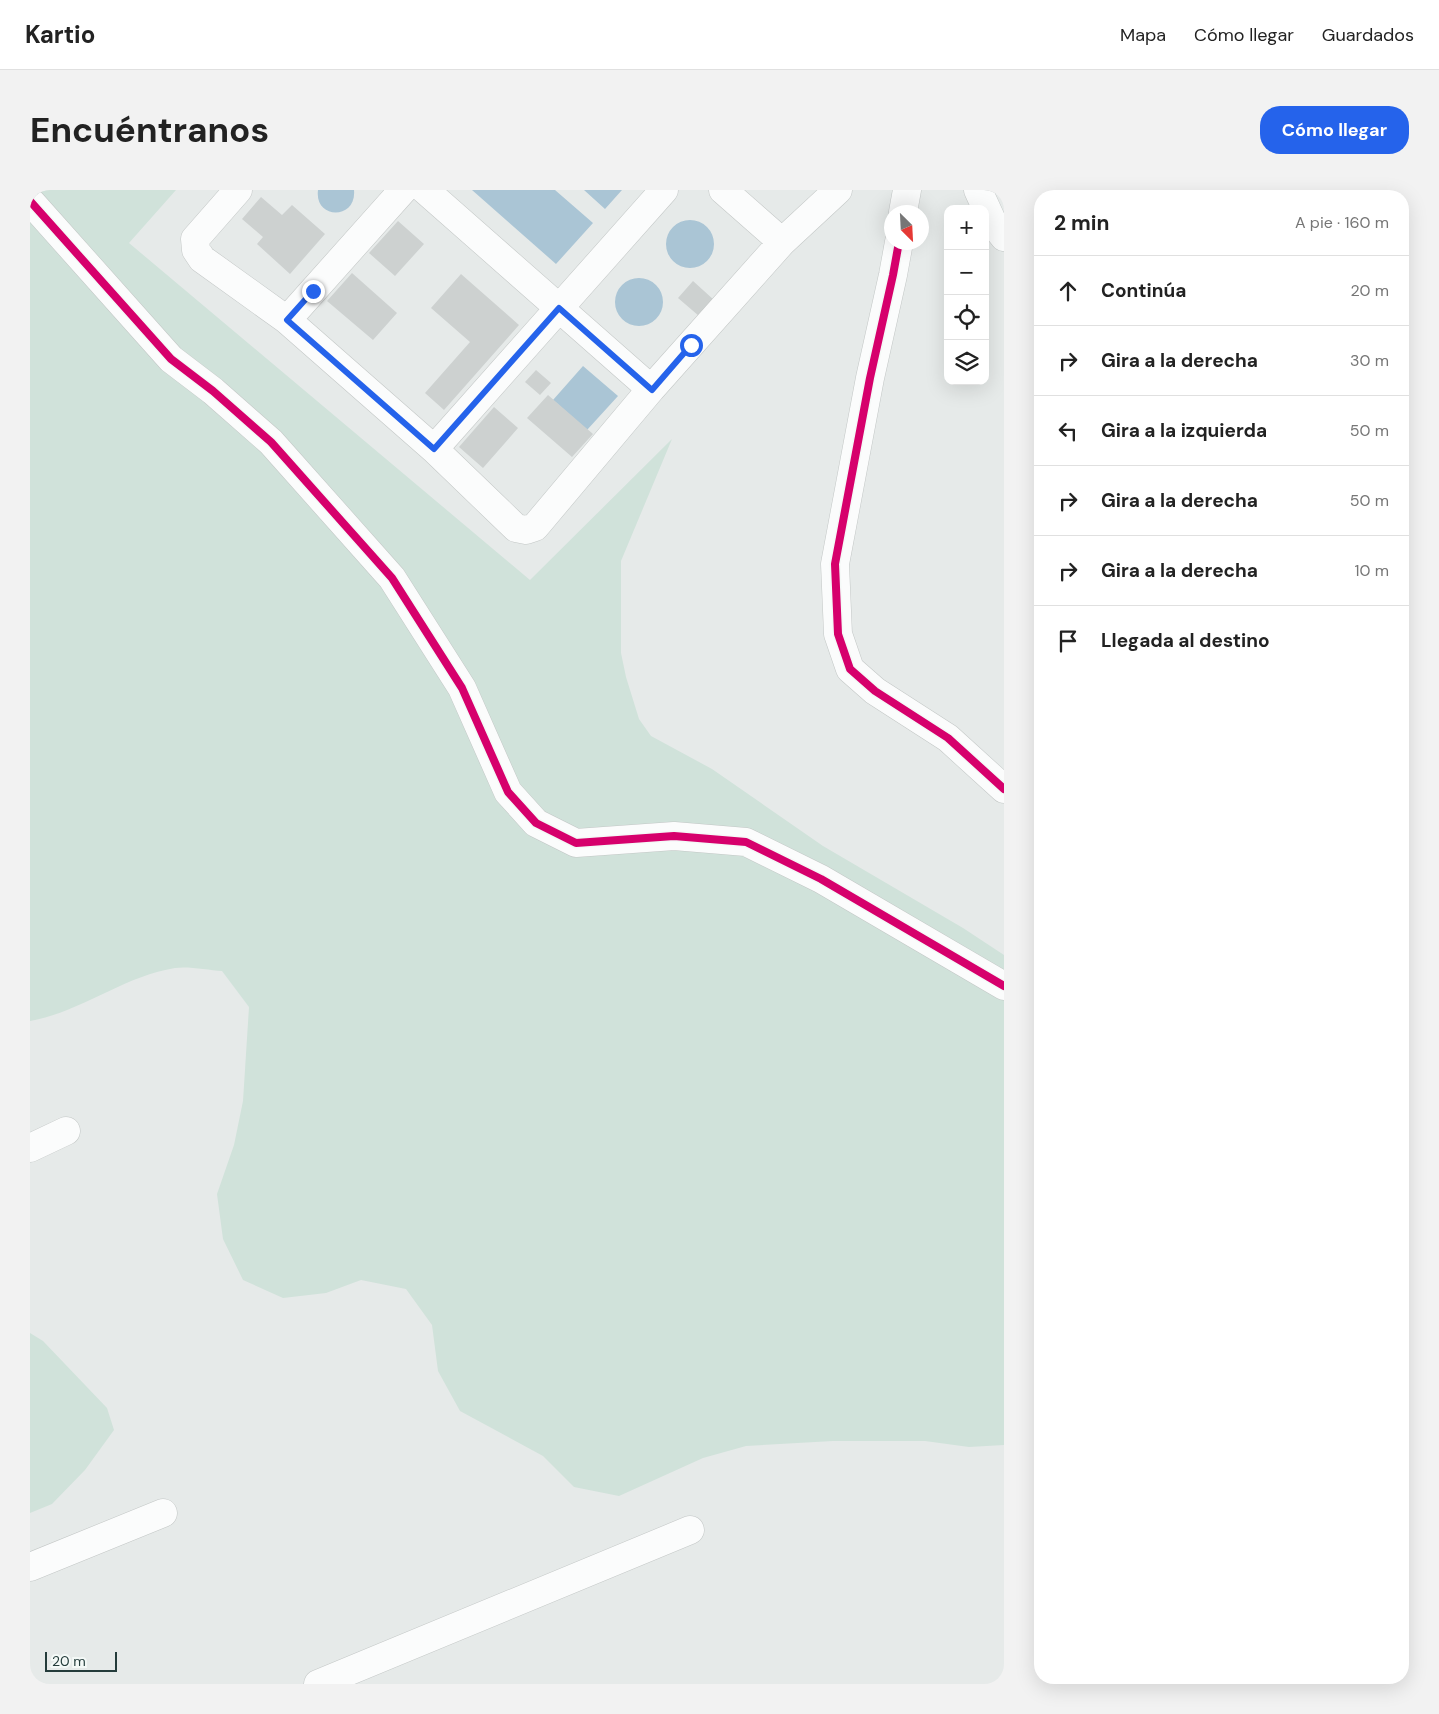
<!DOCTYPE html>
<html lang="es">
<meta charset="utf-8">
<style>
body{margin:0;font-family:"DM Sans",sans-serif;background:#f2f2f2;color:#222}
.controls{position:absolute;right:15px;top:15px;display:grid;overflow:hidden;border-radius:10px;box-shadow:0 5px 20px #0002}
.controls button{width:45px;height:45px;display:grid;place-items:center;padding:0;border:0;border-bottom:1px solid #e0e0e0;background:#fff;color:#222;font:25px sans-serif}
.compass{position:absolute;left:854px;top:15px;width:45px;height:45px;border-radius:50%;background:#fff;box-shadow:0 5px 20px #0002;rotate:156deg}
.scale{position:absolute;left:15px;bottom:12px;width:72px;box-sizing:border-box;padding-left:5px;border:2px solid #243c3b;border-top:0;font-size:14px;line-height:18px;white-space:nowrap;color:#243c3b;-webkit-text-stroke:4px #f4f9f7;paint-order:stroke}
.stop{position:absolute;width:15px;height:15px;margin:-11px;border:4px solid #2563eb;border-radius:50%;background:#fff}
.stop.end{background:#2563eb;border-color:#fff;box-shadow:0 1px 5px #0008}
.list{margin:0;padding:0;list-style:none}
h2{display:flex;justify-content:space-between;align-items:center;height:65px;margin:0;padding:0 20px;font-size:21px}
h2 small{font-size:16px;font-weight:400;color:#767676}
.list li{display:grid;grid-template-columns:32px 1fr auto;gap:15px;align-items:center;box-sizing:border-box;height:70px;padding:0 20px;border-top:1px solid #e0e0e0}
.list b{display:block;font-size:19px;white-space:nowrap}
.list em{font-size:16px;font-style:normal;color:#767676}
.icon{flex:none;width:28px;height:28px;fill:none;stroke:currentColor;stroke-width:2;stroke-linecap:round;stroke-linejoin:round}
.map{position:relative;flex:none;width:974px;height:1494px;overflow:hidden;border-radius:20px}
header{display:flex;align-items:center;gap:30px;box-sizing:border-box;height:70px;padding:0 25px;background:#fff;border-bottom:1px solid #e0e0e0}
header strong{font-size:24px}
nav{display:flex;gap:28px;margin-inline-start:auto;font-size:18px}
.intro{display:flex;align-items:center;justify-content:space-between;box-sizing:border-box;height:120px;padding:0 30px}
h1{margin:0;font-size:35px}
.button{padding:12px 22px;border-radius:20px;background:#2563eb;color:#fff;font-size:18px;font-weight:700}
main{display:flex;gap:30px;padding:0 30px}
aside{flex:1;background:#fff;border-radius:20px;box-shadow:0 5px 20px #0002}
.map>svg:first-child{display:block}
.green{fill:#d0e2da}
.water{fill:#aac5d5}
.building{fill:#cdd1d0}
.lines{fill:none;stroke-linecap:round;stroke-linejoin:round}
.minor-casing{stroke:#c3c7c6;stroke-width:29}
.minor{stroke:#fbfcfc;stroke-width:28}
.cycleway-casing{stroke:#f4f9f7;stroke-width:11}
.cycleway{stroke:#d6006c;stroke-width:8}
.route{stroke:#2563eb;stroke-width:6}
</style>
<header>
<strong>Kartio</strong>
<nav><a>Mapa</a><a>Cómo llegar</a><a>Guardados</a></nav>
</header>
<div class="intro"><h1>Encuéntranos</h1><a class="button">Cómo llegar</a></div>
<main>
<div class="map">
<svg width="974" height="1494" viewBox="0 0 974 1494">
<rect width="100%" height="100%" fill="#e6eae9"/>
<!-- green -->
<path class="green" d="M0,0H146L99,53L500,390L642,249L591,371V463L596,487L609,529L621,546L682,579L793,656L933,738L974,765V1255L939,1257L895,1251H803L716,1256L673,1268L589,1306L544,1297L513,1266L430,1221L408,1181L402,1135L376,1099L331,1090L296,1103L253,1108L213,1090L193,1049L187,1004L204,955L213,911L219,817L192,781C178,780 158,776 145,778C94,786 51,822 0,831Z
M0,1143L13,1151L77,1218L84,1240L55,1280L22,1314L0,1323Z"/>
<!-- water -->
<path class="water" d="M288,0H324C327,30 284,30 288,0Z
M442,0H525L563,33L526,74Z
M554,0H592L575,19Z
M636 54a24 24 0 1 1 48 0a24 24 0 1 1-48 0Z
M585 112a24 24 0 1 1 48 0a24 24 0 1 1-48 0Z
M553,176L588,206L557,240L523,210Z"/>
<!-- building -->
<path class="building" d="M231,7L252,25L262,15L295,44L260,84L227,54L233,47L212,29Z
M368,31L394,54L365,86L339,63Z
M322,83L367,123L343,150L297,111Z
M431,84L489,135L414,220L395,203L440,152L401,118Z
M663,91L684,110L669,126L648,108Z
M506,180L521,193L510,205L495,192Z
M518,205L563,244L542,267L497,228Z
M464,217L488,238L453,278L429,257Z"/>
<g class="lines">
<defs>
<path id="minor" d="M208,0L165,49L166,60L172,69L257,130L404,259L486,338L496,340L505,337L621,199L752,52L808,0
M395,0L621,199
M693,0L752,52
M948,0L963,33L974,47
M0,11L141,169L183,201L241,252L362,388L432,498L478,602L506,633L546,653L644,646L716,652L791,689L974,796
M873,22L877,0
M869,52L863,85L840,188L805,374L808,444L820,479L845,501L918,548L974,599
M257,130L373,0
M404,259L634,0
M0,958L36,941
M0,1377L133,1323
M288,1494L660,1340"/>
</defs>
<!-- minor casing -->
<use href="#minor" class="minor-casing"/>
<!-- minor -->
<use href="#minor" class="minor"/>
<defs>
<path id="cycleway" d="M0,11L141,169L183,201L241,252L362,388L432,498L478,602L506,633L546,653L644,646L716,652L791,689L974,796
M869,52L863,85L840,188L805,374L808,444L820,479L845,501L918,548L974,599"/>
</defs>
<!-- cycleway casing -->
<use href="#cycleway" class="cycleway-casing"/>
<!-- cycleway -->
<use href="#cycleway" class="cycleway"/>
</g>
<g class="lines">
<!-- route -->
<path class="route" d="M283,101L257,130L404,259L529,118L622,200L661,155"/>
</g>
</svg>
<div class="controls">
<button>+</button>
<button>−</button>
<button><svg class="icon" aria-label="locate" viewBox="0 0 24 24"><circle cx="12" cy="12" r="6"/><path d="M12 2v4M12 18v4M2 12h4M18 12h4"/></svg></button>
<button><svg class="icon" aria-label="layers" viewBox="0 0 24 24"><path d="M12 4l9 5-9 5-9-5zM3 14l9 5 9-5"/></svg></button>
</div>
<svg class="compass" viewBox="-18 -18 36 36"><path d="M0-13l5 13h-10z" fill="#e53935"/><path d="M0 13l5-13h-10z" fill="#767676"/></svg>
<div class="scale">20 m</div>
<div class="stop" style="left:661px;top:155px"></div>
<div class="stop end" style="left:283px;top:101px"></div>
</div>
<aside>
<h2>2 min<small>A pie · 160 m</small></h2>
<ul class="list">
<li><svg class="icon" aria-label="ahead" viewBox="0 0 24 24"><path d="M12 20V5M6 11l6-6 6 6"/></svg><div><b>Continúa</b></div><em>20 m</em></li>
<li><svg class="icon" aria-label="right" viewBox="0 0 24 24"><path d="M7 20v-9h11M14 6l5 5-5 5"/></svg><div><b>Gira a la derecha</b></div><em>30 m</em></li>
<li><svg class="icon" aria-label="left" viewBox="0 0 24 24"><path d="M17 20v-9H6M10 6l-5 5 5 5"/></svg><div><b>Gira a la izquierda</b></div><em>50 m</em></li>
<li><svg class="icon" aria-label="right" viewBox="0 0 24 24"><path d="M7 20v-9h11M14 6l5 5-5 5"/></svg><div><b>Gira a la derecha</b></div><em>50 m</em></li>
<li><svg class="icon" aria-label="right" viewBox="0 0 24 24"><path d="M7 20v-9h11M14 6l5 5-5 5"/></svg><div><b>Gira a la derecha</b></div><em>10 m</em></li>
<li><svg class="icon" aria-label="arrive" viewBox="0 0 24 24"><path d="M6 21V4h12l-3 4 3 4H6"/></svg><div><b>Llegada al destino</b></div></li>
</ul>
</aside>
</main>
